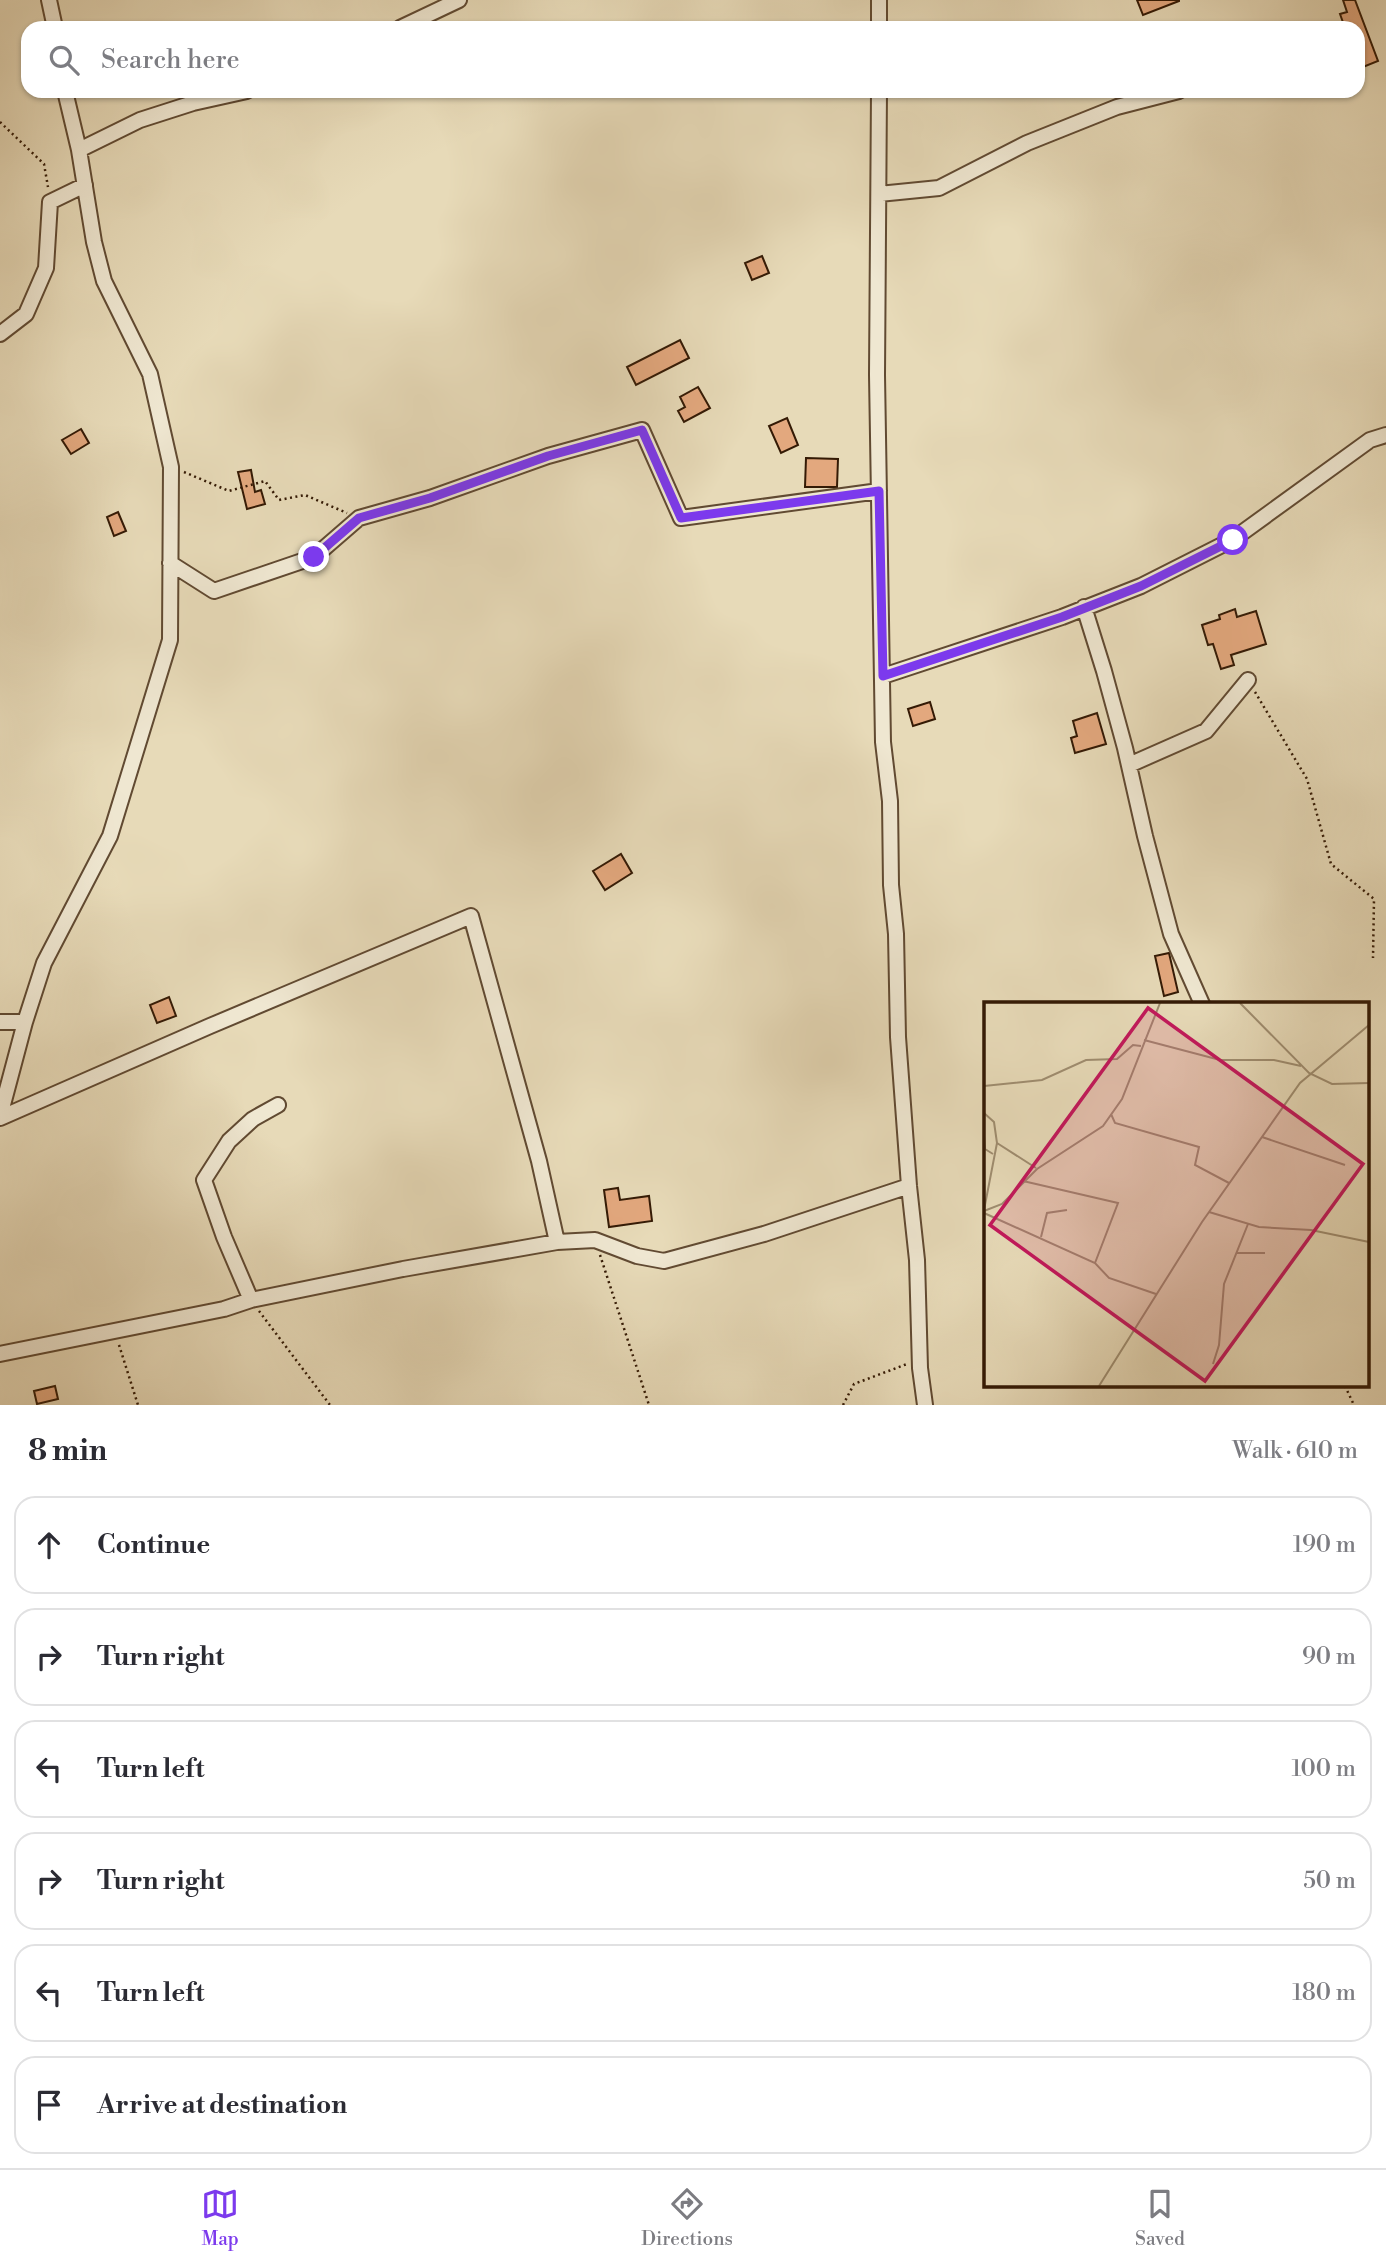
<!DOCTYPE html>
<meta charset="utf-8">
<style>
body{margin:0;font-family:"Libre Bodoni",serif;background:#f7f7f7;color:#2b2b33}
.stop{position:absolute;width:21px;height:21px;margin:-16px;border:5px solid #7c3aed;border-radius:50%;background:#fff}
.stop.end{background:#7c3aed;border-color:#fff;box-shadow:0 2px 7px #0008}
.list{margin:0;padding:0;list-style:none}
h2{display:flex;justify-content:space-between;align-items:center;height:91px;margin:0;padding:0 28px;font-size:30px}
h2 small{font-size:23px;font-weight:400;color:#7c7c81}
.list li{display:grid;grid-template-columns:46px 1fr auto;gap:21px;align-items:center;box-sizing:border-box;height:98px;margin:0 14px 14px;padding:0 14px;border:2px solid #e1e1e2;border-radius:21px}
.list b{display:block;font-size:26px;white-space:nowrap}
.list em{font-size:23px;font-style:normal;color:#7c7c81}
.icon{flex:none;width:38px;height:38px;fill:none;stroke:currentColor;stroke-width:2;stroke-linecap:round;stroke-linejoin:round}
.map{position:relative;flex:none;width:1386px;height:1405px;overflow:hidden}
.search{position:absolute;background:#fff;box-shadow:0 2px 5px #0004;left:21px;right:21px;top:21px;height:77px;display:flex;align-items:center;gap:18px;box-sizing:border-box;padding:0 24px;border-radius:21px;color:#7c7c81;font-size:26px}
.sheet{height:763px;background:#fff}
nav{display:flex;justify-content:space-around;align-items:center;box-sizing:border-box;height:98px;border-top:2px solid #e1e1e2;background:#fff;font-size:19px;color:#7c7c81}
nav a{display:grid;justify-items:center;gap:4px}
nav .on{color:#7c3aed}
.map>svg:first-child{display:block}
.building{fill:#e3a87e;stroke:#341a05;stroke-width:2}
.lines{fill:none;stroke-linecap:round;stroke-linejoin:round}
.minor-casing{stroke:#614a32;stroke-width:18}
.path{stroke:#341a05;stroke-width:2.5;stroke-dasharray:2 3.5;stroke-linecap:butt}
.minor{stroke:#efe7d1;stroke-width:14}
.route{stroke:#7c3aed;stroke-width:9}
.inset-road{fill:none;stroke:#9f8d70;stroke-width:2}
.view{fill:#c2185b;fill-opacity:0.15;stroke:#c2185b;stroke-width:3.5}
.inset-edge{fill:none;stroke:#341a05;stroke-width:3.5}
</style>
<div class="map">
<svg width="1386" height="1405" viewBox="0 0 1386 1405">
<rect width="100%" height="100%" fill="#e7dab8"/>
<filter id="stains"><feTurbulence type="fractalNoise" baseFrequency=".00286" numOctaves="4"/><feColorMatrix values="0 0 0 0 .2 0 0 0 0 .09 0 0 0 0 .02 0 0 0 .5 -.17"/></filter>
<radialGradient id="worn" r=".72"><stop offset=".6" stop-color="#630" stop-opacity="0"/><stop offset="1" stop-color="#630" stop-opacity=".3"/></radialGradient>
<!-- building -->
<path class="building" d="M1137,0H1179V1L1143,15Z
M1343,0H1355L1378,61L1358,69V28H1345L1340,14L1347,12Z
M762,256L769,273L752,280L745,263Z
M680,340L689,358L636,385L627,367Z
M698,387L710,408L684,422L678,411L685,407L680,397Z
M787,418L798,445L781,453L769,426Z
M81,429L89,443L71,454L62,440Z
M806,458L838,459L837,487H805Z
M251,470L255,492L261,490L265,504L247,509L238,472Z
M118,512L126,531L114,536L107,517Z
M1235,609L1237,617L1256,611L1266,644L1231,655L1234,665L1221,669L1213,644L1208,645L1202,625L1220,619L1219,615Z
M930,702L935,719L913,726L908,709Z
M1097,713L1106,744L1075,753L1071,738L1077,736L1073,721Z
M621,854L632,873L605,890L593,871Z
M1169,953L1178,992L1164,996L1155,956Z
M169,997L176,1016L157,1023L150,1005Z
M618,1188L620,1200L649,1196L652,1221L609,1227L604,1190Z
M55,1386L58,1399L37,1404L34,1391Z"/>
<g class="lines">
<defs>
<path id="minor" d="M49,0L55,28
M400,28L459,0
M879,28V0
M879,91L877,375L883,742L890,801L891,885L896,934L898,1037L909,1186L917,1260L920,1368L925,1405
M79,150L140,120L193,103L247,91
M879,194L939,188L1027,143L1117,107L1179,91
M0,334L26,314L46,268L50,202L85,185
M170,563L214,591L314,557L359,518L430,498L548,456L642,430L681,518L879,491
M1084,607L1104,671L1125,748L1145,836L1171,934L1202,1004
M883,676L1062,617L1141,586L1232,540L1370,440L1386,435
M1129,765L1206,731L1248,680
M0,1022H25
M0,1116L25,1022L44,963L110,836L170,640L171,467L150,374L104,281L94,242L79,150L65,91
M0,1118L210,1026L471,916L539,1161L557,1242
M251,1300L224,1237L204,1180L229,1141L253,1119L278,1105
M0,1354L224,1309L251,1300L403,1269L557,1242L595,1240L637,1256L664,1261L764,1234L909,1186"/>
</defs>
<!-- minor casing -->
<use href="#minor" class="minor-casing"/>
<!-- path -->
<path class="path" d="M0,122L44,164L48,187
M184,472L229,491L265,481L279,500L305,495L347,513
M1255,692L1307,779L1331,864L1374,899L1373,958
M600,1255L649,1405
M259,1311L330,1405
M119,1345L138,1405
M1345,1386L1354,1405
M843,1405L854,1384L907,1364"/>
<!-- minor -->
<use href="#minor" class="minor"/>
</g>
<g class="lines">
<!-- route -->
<path class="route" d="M314,557L359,518L430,498L548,456L642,430L681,518L879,491L883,676L1062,617L1141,586L1233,540"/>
</g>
<!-- overview -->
<g transform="translate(984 1002)">
<rect width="385" height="385" fill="#e7dab8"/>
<path class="inset-road" d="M256,1L325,71L348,82L385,81M160,38L236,58H290L317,64M0,84L58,78L102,58L133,57L149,43L157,44M0,111L10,120L13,141L0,208M127,112L131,121L215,145L211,163L245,181M0,134L1,147L9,152M278,135L361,163M13,141L52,166M39,179L134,201L111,261M0,209L18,202L53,167L119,124L138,97L176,1M225,210L275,225L327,228L385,240M0,211L111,261L125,276L172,292M57,235L63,211L83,208M253,251H281M229,362L235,343L240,282L264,222M115,384L218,220L316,81L385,23"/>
<path class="view" d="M164,6L379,162L221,379L6,223Z"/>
<rect width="385" height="385" class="inset-edge"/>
</g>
<rect width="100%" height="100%" filter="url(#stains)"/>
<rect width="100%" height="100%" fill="url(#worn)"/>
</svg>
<div class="stop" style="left:1233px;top:540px"></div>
<div class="stop end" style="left:314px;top:557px"></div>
<div class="search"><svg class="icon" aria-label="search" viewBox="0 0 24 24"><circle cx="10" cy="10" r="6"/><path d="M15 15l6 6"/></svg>Search here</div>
</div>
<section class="sheet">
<h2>8 min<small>Walk · 610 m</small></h2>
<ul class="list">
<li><svg class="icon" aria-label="ahead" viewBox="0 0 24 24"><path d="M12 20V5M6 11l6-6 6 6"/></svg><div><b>Continue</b></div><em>190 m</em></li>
<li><svg class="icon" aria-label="right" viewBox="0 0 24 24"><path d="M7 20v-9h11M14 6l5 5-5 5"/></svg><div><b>Turn right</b></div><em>90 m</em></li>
<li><svg class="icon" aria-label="left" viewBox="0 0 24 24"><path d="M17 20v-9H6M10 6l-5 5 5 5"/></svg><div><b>Turn left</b></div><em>100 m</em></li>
<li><svg class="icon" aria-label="right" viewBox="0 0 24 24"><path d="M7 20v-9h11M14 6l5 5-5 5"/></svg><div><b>Turn right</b></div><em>50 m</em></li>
<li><svg class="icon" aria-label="left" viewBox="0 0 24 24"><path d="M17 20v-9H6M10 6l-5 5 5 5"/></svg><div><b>Turn left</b></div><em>180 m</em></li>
<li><svg class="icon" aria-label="arrive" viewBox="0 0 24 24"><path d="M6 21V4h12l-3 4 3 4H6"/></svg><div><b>Arrive at destination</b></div></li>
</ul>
</section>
<nav>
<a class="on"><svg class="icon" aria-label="map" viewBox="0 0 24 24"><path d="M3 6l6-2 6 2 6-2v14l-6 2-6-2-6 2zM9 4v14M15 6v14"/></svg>Map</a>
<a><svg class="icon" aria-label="directions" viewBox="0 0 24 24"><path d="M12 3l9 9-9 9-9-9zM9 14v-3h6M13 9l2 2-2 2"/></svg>Directions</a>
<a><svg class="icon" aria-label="saved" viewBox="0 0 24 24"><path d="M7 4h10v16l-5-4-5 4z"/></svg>Saved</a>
</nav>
